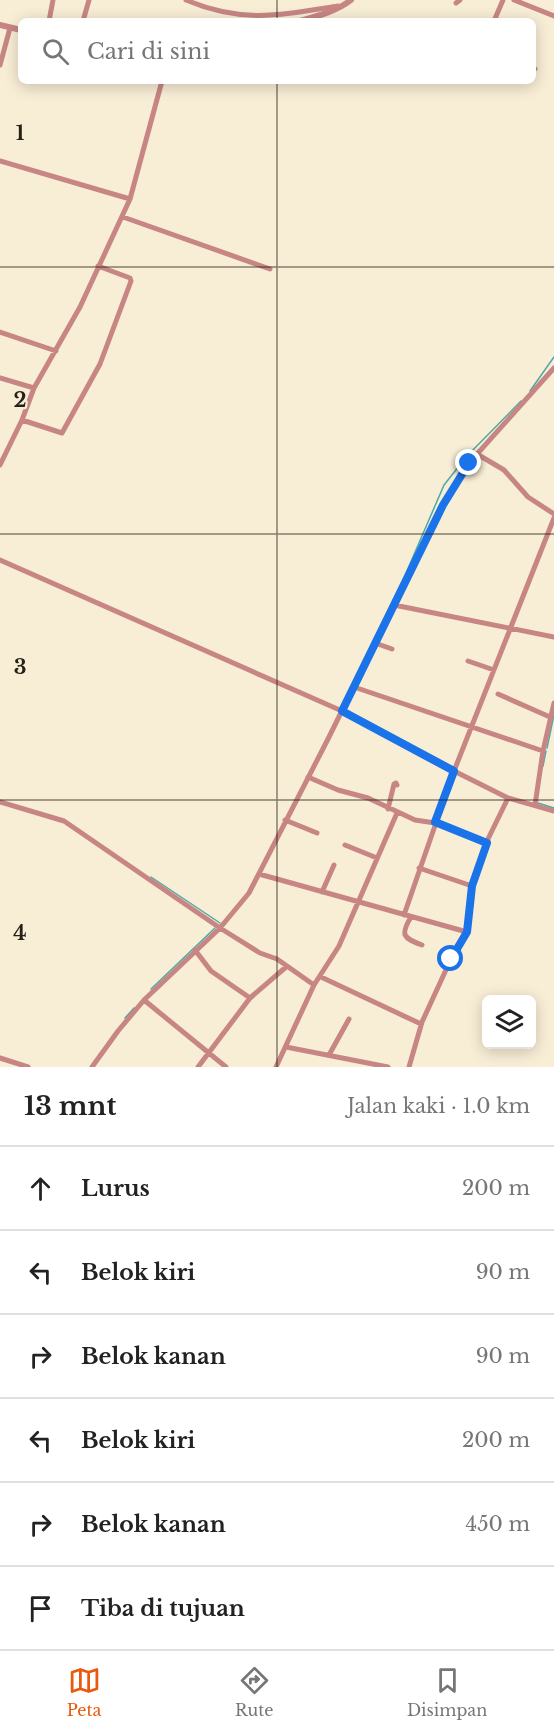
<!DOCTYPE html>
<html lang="id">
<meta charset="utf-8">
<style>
body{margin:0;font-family:"Libre Baskerville",serif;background:#f2f2f2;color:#222}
.controls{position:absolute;right:18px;bottom:18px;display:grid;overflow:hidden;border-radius:9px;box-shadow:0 3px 15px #0003}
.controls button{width:54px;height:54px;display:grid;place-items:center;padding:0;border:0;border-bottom:2px solid #e0e0e0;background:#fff;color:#222;font:30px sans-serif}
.stop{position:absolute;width:18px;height:18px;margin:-14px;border:4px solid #1a73e8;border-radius:50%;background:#fff}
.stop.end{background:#1a73e8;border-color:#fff;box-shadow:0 2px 6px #0008}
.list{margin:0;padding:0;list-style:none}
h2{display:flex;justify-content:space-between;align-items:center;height:78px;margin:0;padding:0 24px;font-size:26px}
h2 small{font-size:20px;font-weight:400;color:#767676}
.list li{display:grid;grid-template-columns:39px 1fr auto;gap:18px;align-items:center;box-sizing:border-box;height:84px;padding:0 24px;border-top:2px solid #e0e0e0}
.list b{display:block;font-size:22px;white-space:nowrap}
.list em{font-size:20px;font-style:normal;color:#767676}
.icon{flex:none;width:33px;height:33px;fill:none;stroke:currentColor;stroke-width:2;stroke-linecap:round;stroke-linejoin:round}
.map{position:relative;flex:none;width:554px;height:1067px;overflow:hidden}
.search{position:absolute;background:#fff;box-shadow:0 3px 15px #0003;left:18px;right:18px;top:18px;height:66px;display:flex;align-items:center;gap:15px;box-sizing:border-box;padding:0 21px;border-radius:9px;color:#767676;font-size:22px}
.sheet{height:582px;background:#fff}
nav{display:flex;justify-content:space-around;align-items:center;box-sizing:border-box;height:84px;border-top:2px solid #e0e0e0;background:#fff;font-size:16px;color:#767676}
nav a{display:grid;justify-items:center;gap:3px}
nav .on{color:#ea580c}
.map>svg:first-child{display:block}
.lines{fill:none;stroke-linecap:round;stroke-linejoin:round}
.stream{stroke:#4aa9a7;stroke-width:1.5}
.minor{stroke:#c78683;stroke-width:5}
.tertiary{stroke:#c78683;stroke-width:6}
.route{stroke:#1a73e8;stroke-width:8}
.grid{fill:none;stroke:#252118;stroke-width:1.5;stroke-opacity:0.55}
.grid-label{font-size:20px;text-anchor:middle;font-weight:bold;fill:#252118;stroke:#f8edd5;stroke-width:4.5;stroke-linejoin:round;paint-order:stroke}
</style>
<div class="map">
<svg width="554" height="1067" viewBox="0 0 554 1067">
<rect width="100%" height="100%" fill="#f8edd5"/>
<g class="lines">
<!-- stream -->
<path class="stream" d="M530,391L554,357
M403,580L444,485L467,456L521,401
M547,748L554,715
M543,766L546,751
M538,803L554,808
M151,877L220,923
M151,989L215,928
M125,1018L134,1008"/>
<!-- minor -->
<path class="minor" d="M186,0C242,24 281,15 338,6
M514,0L554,16
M456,3L460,0
M49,21L53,0
M83,21L89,0
M494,21L503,0
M0,65L10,28
M533,68L535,69
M0,161L130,199
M123,217L270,269
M0,332L56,351
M0,378L34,388
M22,420L62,433L100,364L131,281L130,278L98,266
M477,454L504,470L528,497L554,514
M0,465L22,420L34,388L80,307L130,199L162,81
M0,560L342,711L454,771L508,798L554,811
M394,605L554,637
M375,643L392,649
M468,661L494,670
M354,687L543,751
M498,694L550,717
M308,777L338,790L368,798L415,820L435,823
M0,802L64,821L220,928L260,953L277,959L314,985
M535,805L543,751L554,703
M388,809L394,784L396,783L397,785
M285,820L317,833
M435,821L487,843
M345,845L377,858
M419,868L472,886
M259,874L467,932
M322,892L334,865
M404,915L454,771L554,518
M411,917C400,935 403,938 422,945
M195,950L211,971L250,998L286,967
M321,977L421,1024
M144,1000L226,1067
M286,1047L388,1067
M329,1055L349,1019
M0,1058L28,1067
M92,1067L118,1031L144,1000L220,928L249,893L329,737L443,505L469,463L554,368
M198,1067L250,998
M276,1067L314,985L339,946L397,813
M409,1067L422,1022L451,959L467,932L472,886L488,839L508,798"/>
<!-- tertiary -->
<path class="tertiary" d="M300,21C318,16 337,11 351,0
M0,25L21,30"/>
</g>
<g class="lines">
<!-- route -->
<path class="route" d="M451,959L467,932L472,886L487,843L435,822L454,771L342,711L443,505L469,463"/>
</g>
<!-- grid -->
<path class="grid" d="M277,0V21M277,81V1067M0,267H554M0,534H554M0,800H554"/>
<g class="grid-label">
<text x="20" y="140">1</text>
<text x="20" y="407">2</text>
<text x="20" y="674">3</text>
<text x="20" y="940">4</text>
</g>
</svg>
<div class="controls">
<button><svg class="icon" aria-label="layers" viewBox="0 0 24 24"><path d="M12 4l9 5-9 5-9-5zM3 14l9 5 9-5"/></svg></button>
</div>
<div class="stop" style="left:451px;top:959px"></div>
<div class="stop end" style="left:469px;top:463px"></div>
<div class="search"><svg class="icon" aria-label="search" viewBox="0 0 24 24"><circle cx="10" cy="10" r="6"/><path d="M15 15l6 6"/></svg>Cari di sini</div>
</div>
<section class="sheet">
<h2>13 mnt<small>Jalan kaki · 1.0 km</small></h2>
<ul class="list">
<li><svg class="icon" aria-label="ahead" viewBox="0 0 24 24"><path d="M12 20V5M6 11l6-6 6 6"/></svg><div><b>Lurus</b></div><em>200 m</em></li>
<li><svg class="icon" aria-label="left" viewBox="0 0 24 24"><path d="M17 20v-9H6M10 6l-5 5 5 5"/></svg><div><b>Belok kiri</b></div><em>90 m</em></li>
<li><svg class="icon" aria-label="right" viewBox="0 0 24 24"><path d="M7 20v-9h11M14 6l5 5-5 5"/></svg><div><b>Belok kanan</b></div><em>90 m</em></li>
<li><svg class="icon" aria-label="left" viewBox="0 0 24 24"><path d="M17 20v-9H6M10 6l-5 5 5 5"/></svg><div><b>Belok kiri</b></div><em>200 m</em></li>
<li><svg class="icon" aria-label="right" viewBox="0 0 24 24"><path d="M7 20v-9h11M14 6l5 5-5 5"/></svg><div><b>Belok kanan</b></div><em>450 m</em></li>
<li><svg class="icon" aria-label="arrive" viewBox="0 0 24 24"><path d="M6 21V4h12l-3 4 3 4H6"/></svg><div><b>Tiba di tujuan</b></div></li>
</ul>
</section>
<nav>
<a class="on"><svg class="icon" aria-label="map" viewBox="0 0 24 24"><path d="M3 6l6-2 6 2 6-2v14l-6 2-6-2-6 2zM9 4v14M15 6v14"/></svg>Peta</a>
<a><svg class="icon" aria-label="directions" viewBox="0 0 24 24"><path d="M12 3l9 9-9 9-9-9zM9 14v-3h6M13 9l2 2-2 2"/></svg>Rute</a>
<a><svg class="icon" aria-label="saved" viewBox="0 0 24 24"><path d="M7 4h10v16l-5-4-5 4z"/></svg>Disimpan</a>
</nav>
